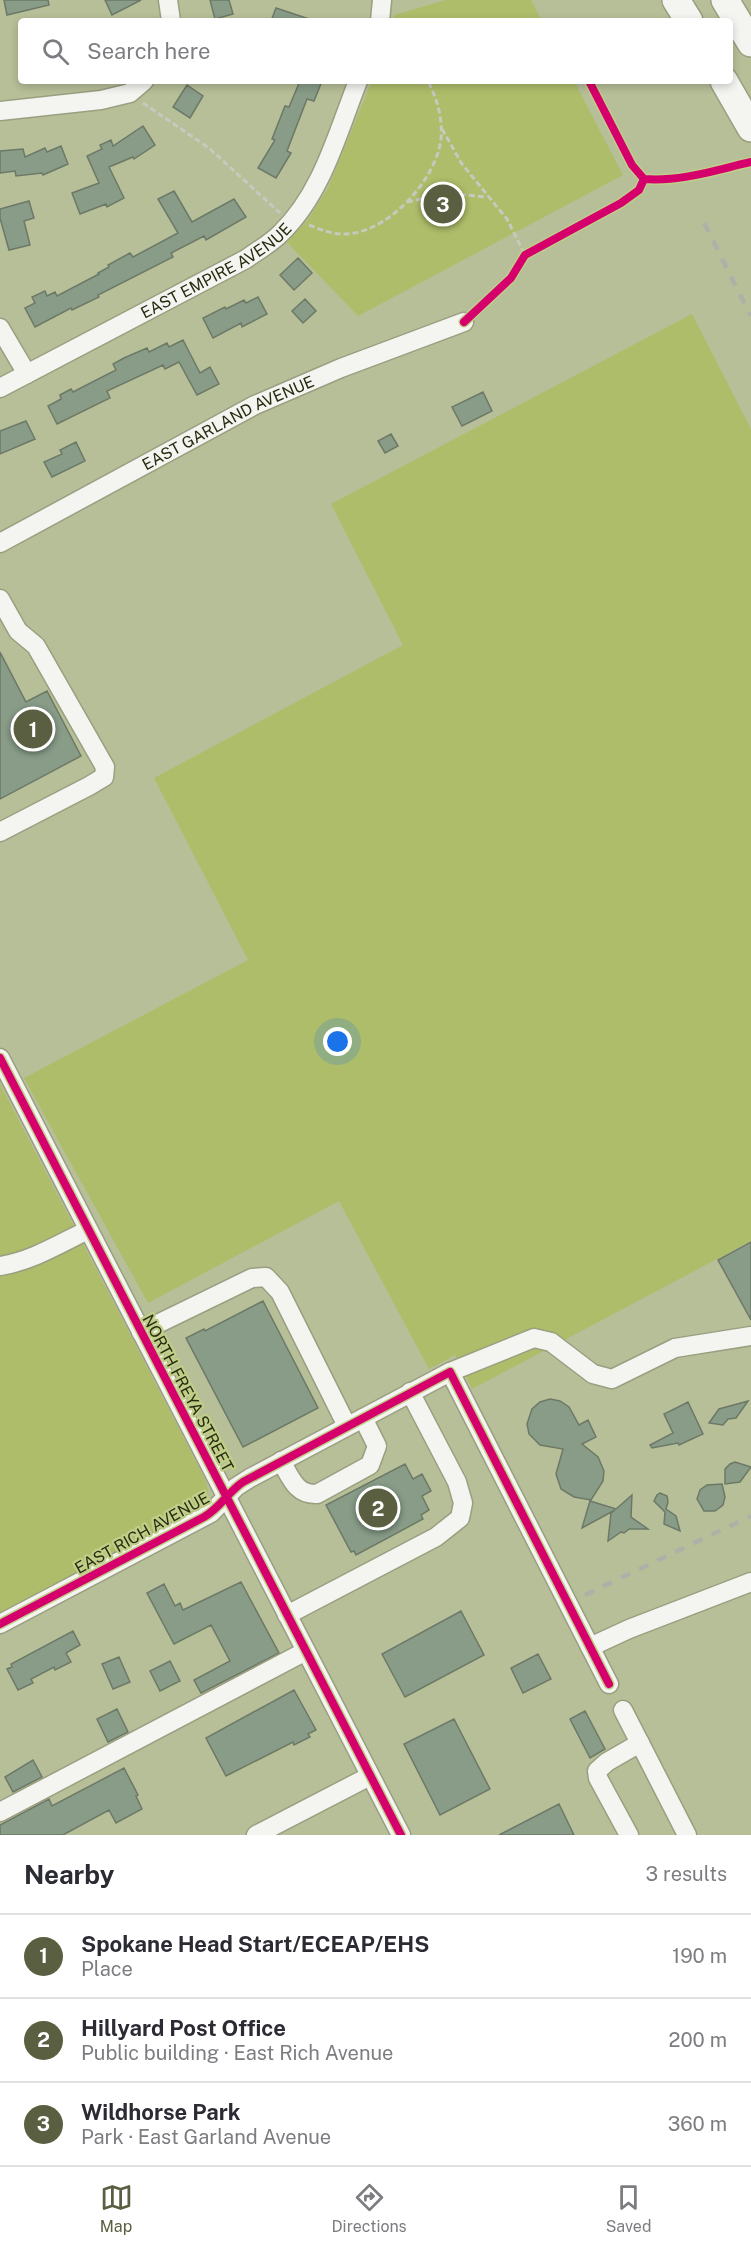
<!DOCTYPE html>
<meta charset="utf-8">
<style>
body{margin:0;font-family:"Public Sans",sans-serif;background:#f7f7f7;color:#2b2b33}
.you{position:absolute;left:338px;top:1042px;width:21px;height:21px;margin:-15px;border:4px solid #fff;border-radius:50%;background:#1a73e8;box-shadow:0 0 0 9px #1a73e833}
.badge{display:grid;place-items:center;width:39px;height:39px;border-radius:50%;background:#595f40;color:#fff;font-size:20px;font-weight:700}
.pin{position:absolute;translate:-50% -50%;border:3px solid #fff;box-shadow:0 2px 6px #0006}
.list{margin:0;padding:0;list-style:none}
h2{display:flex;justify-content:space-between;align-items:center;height:78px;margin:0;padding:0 24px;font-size:26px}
h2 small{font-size:20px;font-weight:400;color:#7c7c81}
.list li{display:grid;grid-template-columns:39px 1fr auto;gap:18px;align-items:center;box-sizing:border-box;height:84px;padding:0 24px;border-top:2px solid #e1e1e2}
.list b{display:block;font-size:22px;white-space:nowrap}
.list p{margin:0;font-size:20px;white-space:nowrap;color:#7c7c81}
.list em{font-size:20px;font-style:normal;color:#7c7c81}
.icon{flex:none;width:33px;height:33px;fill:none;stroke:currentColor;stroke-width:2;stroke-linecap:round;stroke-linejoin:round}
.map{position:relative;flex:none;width:751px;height:1835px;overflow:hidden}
.search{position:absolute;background:#fff;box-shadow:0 3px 9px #0003;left:18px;right:18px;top:18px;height:66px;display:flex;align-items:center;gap:15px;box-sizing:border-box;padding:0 21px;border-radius:6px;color:#7c7c81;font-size:22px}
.sheet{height:330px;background:#fff}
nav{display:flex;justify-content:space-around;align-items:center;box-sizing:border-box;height:84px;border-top:2px solid #e1e1e2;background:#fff;font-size:16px;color:#7c7c81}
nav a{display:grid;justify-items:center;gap:3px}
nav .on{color:#595f40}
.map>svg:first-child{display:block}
.green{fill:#aebd6a}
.building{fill:#889c88;stroke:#6c7966;stroke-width:1.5}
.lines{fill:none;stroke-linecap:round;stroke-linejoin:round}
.minor-casing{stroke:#999f80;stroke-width:21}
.highway-casing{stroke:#999f80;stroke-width:30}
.path{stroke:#c6c9bd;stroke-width:3;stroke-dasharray:6 3;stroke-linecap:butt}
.minor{stroke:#f4f5f0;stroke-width:18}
.highway{stroke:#f4f5f0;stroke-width:27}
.rail{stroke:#aeb1a7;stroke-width:4.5;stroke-dasharray:10 10;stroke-linecap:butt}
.cycleway-casing{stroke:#c0ce89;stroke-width:11}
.cycleway{stroke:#d6006c;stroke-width:8}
.labels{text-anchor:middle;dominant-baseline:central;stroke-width:4.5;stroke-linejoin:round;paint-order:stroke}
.street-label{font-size:16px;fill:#272c10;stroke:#c0ce89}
</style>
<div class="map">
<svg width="751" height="1835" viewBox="0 0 751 1835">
<rect width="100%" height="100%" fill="#b7bf98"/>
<!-- green -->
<path class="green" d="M446,0H531L542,21H393L394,15Z
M372,81H574L623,175L358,316L287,242L307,221L328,188Z
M692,314L751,429V1241L472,1389L455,1355L429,1369L339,1201L148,1303L24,1078L248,960L154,778L403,645L331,504Z
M0,1084L205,1479C210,1492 208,1498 200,1509L0,1614Z"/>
<!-- building -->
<path class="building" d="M4,0H48L49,5L7,15Z
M105,0H141L112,15Z
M210,0H229L233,14L215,19Z
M276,8L309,19L308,21H271Z
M300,81H322L314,101L307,99L287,151L291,153L276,178L258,168L275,140L272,139L285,106L289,107Z
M187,85L203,96L190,118L173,107Z
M143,126L155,145L134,159L133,157L109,167L124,198L107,207L106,204L80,214L72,193L99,183L87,156L102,149L100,145L111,140L113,146Z
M61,146L68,164L43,175L42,173L16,176L15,171L0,173V151L23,149L25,157L45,148L47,152Z
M174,191L192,222L234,199L246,217L206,240L204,236L171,253L173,257L98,295L99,297L72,310L71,308L35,327L25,308L35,303L32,297L45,291L47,296L55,292L57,296L99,274L98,273L109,267L108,265L130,253L133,257L178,233L158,199Z
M29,201L34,218L24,221L30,245L9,250L0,218V209Z
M298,258L312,273L294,290L280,275Z
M258,297L267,314L242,327L241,323L213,338L203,318L225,307L226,309L244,300L246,303Z
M305,299L316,311L303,323L292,311Z
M183,340L200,373L210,367L219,384L197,395L179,362L165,369L163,365L107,391L110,398L57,424L48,406L61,399L60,395L71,389L73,392L116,370L113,364L124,358L147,348L149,352L167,343L169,347Z
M483,392L492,411L462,426L452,407Z
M26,421L35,439L0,454V431Z
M391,434L398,446L385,453L378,441Z
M76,442L85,461L52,477L44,462L62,454L60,450Z
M0,652L26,702L47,691L81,756L0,799Z
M751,1242V1320L718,1260Z
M263,1301L318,1408L243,1447L186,1338L204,1329L205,1331Z
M550,1399L560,1401L569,1407L579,1425L588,1420L596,1437L582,1444L598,1457L604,1471L603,1481L591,1500L574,1497L561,1489L556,1474L563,1449L540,1445L529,1434L527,1424L532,1409L540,1402Z
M748,1401L736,1418L728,1419L723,1425L709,1423L719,1409Z
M688,1402L703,1434L679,1445L678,1443L652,1448L650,1445L673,1433L664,1414Z
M735,1462L751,1467L740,1482L725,1484V1469L730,1464Z
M405,1464L413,1479L422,1474L431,1491L422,1496L429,1510L421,1515L423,1519L356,1555L354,1551L351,1552L326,1505Z
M722,1484L725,1497L723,1505L715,1511H704L697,1499L700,1490L707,1485Z
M660,1493L667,1496L668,1502L666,1509L676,1516L680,1531L664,1524L665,1512L654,1501L657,1495Z
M632,1495L631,1517L648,1529H629L624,1533L621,1532L608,1541L611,1513L615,1510L582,1528L590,1501L616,1509Z
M241,1582L279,1653L201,1693L194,1680L230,1661L211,1625L174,1644L147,1593L164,1584L175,1606L180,1603L183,1610Z
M461,1611L484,1655L405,1697L382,1654Z
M73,1631L80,1645L66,1653L71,1662L55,1670L54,1667L31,1679L33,1683L18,1690L7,1669L12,1667L11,1664Z
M538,1654L551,1679L523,1693L511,1668Z
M119,1657L130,1682L113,1689L102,1664Z
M170,1661L180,1681L160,1691L150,1671Z
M294,1690L316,1730L308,1734L310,1737L294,1745L293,1742L226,1776L206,1738Z
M117,1709L128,1732L108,1742L97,1719Z
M585,1711L605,1749L590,1758L570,1719Z
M454,1719L490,1789L440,1815L404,1744Z
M33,1760L42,1777L13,1792L5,1777Z
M124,1768L138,1795L136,1796L142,1809L116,1823L109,1810L63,1835H0V1825L49,1799L52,1806Z
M559,1804L574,1835H499Z"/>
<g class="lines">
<defs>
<g id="minor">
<path d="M168,0L171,21"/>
<path d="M380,21L382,0"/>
<path d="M0,111L101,100L130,93L144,81"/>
<path d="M0,328L27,374"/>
<path id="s1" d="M0,388L246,259C257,251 270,244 280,234C322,194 337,134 358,81"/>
<path id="s2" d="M0,543L255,405L341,368L464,322"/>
<path d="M0,599L18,631L36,646L105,767L104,777L89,786L0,832"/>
<path d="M0,1058L401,1835"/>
<path d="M0,1266C32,1261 59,1244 88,1230"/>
<path d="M141,1332L252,1278L266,1277L280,1292L347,1426"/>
<path d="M450,1372L609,1684"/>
<path d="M281,1461C291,1478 296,1495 317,1494L370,1465L377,1446L363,1418"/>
<path d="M287,1615L436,1537L460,1518L463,1503L457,1482L410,1392"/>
<path d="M0,1624L211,1513L236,1487L250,1478L450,1372L534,1338L551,1342L593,1374L612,1379L675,1348L751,1336"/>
<path d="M590,1647L629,1629L751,1582"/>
<path d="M623,1710L687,1835"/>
<path d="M0,1812L306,1651"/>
<path d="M256,1835L370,1776"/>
<path d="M629,1835L598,1778L597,1771L607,1762L640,1743"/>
</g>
<path id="highway" d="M676,0L689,21
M725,0L751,43
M724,81L751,128"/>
</defs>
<!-- minor casing -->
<use href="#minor" class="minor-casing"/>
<!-- highway casing -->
<use href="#highway" class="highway-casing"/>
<!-- path -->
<path class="path" d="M143,103L209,148L280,213
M442,129L462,164L507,219L525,255
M407,202L448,193L486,197
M309,225C319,229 329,233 340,234C385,237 436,181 441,139C443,118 437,99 428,81"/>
<!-- minor -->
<use href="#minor" class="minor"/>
<!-- highway -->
<use href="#highway" class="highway"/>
<!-- rail -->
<path class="rail" d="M704,223L751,316
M585,1595L751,1516"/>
<defs>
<path id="cycleway" d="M589,81L632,165L644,179C680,182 716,170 751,162
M464,322L511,278L525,255L621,203L639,190L644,179
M0,1058L401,1835
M0,1624L204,1517C220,1508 228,1492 243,1482L450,1372L609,1684"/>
</defs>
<!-- cycleway casing -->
<use href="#cycleway" class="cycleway-casing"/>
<!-- cycleway -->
<use href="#cycleway" class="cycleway"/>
</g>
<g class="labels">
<!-- street labels -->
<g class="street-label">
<text stroke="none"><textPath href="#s1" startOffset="246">EAST EMPIRE AVENUE</textPath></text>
<text stroke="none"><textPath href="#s2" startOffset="258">EAST GARLAND AVENUE</textPath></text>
<text transform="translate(188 1393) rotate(62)">NORTH FREYA STREET</text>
<text transform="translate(142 1533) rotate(-29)">EAST RICH AVENUE</text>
</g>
</g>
</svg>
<div class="you"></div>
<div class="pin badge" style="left:33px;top:729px">1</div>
<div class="pin badge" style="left:378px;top:1508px">2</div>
<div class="pin badge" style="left:443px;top:204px">3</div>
<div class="search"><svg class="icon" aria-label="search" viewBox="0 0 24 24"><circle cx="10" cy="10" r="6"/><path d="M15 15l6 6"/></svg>Search here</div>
</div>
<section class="sheet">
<h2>Nearby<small>3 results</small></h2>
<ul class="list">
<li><span class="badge">1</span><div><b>Spokane Head Start/ECEAP/EHS</b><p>Place</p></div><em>190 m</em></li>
<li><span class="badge">2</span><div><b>Hillyard Post Office</b><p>Public building · East Rich Avenue</p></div><em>200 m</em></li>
<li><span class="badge">3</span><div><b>Wildhorse Park</b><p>Park · East Garland Avenue</p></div><em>360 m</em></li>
</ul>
</section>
<nav>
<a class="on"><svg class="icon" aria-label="map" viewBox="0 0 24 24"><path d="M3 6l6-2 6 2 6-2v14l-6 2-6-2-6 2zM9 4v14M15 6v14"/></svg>Map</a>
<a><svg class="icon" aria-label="directions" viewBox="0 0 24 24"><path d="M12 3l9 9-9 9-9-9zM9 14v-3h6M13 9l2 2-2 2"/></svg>Directions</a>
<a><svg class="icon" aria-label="saved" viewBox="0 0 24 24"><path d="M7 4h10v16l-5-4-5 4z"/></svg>Saved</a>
</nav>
